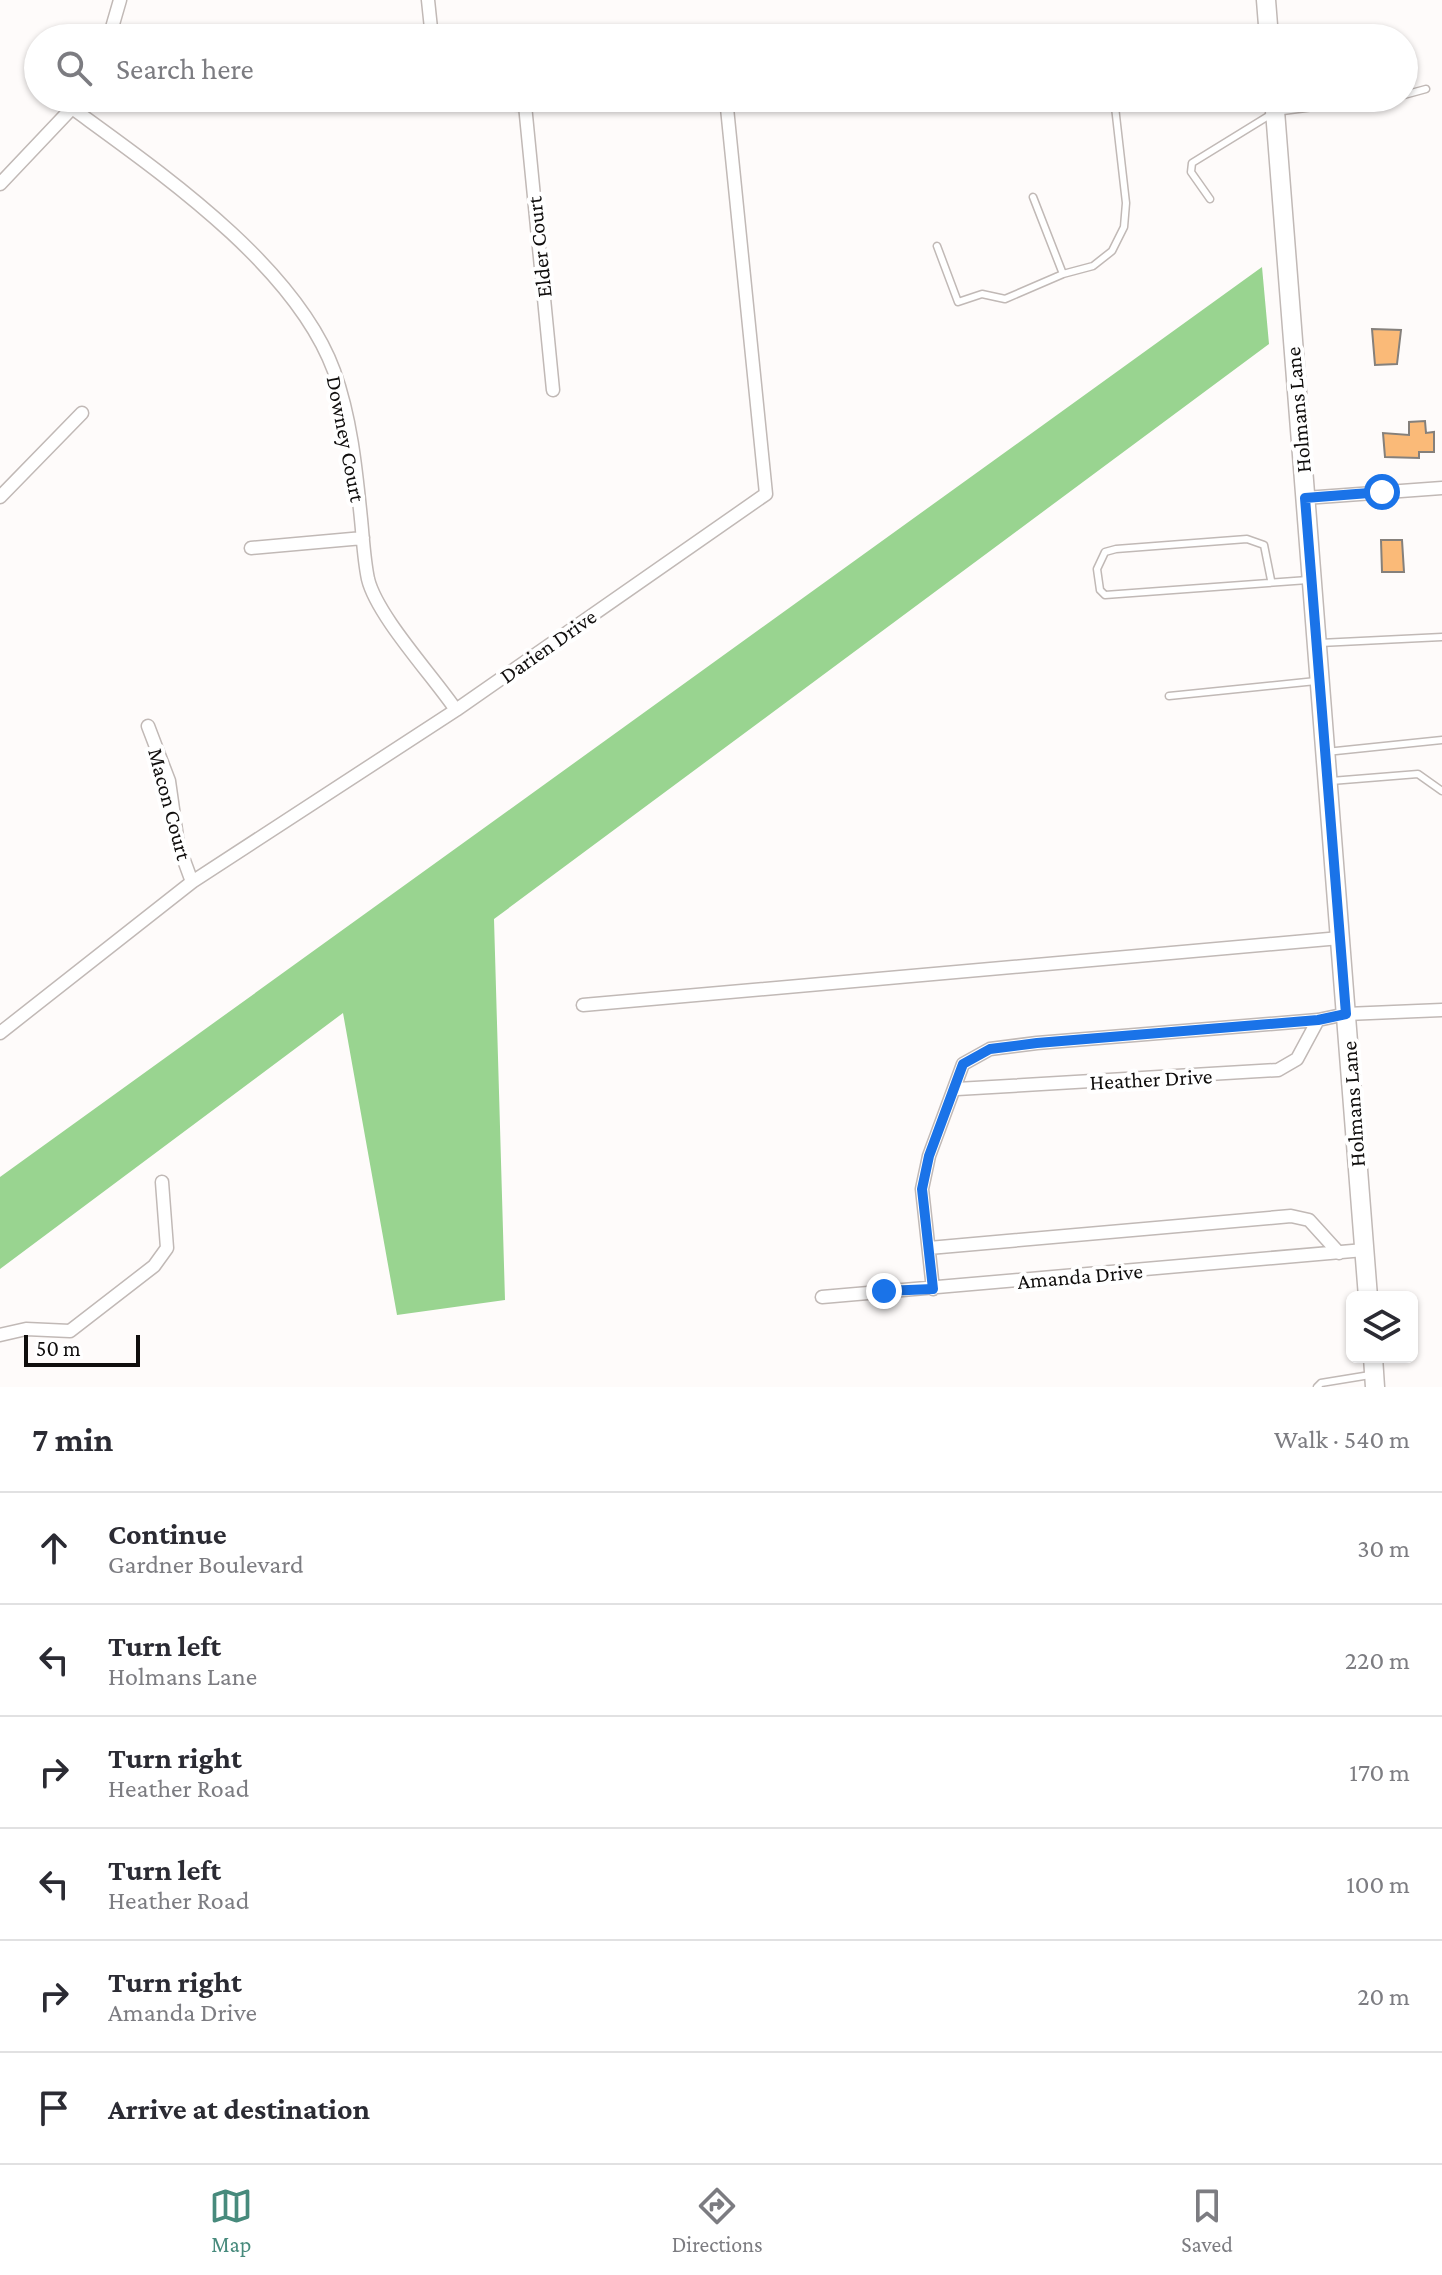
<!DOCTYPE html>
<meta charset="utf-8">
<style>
body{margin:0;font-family:"Crimson Pro",serif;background:#f7f7f7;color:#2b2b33}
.controls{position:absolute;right:24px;bottom:24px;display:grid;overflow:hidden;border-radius:12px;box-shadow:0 2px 6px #0004}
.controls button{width:72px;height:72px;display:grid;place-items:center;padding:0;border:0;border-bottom:2px solid #e1e1e2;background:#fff;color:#2b2b33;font:40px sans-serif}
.scale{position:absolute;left:24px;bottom:20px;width:116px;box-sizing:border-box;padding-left:8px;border:4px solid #100e0d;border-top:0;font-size:22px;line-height:28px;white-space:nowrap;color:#100e0d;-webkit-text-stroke:6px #fff;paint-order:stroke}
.stop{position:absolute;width:24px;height:24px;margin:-18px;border:6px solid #1a73e8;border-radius:50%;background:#fff}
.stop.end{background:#1a73e8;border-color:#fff;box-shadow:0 2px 8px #0008}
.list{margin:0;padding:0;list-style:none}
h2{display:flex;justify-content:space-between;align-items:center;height:104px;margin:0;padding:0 32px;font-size:34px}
h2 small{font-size:26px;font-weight:400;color:#7c7c81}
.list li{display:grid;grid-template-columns:52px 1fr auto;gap:24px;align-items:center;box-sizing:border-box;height:112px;padding:0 32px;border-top:2px solid #e1e1e2}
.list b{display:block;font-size:30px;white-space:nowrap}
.list p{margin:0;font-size:26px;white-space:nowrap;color:#7c7c81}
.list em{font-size:26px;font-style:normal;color:#7c7c81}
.icon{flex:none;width:44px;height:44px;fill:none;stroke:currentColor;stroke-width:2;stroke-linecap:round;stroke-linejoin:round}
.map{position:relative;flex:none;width:1442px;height:1387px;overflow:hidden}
.search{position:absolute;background:#fff;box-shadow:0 2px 6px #0004;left:24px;right:24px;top:24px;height:88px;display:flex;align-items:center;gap:20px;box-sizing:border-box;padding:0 28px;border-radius:44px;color:#7c7c81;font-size:30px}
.sheet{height:776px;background:#fff}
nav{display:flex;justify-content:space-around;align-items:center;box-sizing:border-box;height:112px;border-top:2px solid #e1e1e2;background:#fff;font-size:22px;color:#7c7c81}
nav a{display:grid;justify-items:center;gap:4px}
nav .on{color:#478a7c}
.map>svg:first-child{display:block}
.forest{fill:#99d490}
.building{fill:#faba78;stroke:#85807b;stroke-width:2}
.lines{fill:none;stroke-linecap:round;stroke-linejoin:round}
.lane-casing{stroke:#c1b9b6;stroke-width:9}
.street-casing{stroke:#c1b9b6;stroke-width:15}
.secondary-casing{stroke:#c1b9b6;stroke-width:21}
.lane{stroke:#fff;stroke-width:6}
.street{stroke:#fff;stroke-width:12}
.secondary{stroke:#fff;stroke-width:18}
.route{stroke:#1a73e8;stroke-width:10}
.labels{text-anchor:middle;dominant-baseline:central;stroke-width:8;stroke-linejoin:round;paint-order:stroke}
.street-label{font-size:22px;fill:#100e0d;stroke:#fff}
</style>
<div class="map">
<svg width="1442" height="1387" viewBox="0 0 1442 1387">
<rect width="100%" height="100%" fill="#fefbfa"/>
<!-- forest -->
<path class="forest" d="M1262,267L1269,344L494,919L505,1300L397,1315L343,1013L0,1269V1177Z"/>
<!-- building -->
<path class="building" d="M1372,329L1401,330L1397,364L1375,365Z
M1425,421L1426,433L1434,432V452H1419V458L1385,457L1383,433L1409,435V422Z
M1381,540H1402L1404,572H1382Z"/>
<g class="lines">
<defs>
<path id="lane" d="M1404,95L1426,89
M1033,197L1063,274
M1210,199L1191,172L1192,163L1275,112L1383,98
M937,246L958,302L982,294L1005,299L1063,274L1093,266L1112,251L1124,227L1126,203L1114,98
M1271,580L1264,545L1247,539L1116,549L1105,552L1097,569L1100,590L1105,595L1308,580
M1320,643L1442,637
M1169,696L1316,681
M1326,752L1442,740
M1331,781L1418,774L1442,791
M1317,1387L1321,1383L1370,1375"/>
<path id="street" d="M428,0L432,38
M109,38L120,0
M439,98V101L525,105L608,98
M525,105L553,390
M72,108C161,173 295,265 334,371C351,418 356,470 361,519C363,539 364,560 368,579C377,616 433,676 456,710
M0,184L72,108L78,98
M0,497L82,413
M1305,498L1442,488
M251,548L363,538
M148,726L169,781L178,844L192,882
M583,1005L1340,938
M0,1033L192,882L456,710L766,494L726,98
M957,1089L1278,1070L1297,1059L1318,1020
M929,1248L1291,1216L1309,1220L1339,1253
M933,1289L922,1189L929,1156L963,1064L990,1049L1037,1043L1318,1020L1346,1014L1442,1010
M822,1297L1364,1250
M0,1335L26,1329L70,1331L154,1266L167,1248L162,1182"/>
<path id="secondary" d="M1266,0L1269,38
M1274,98L1368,1297
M1373,1357L1375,1387"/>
</defs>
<!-- lane casing -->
<use href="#lane" class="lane-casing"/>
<!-- street casing -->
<use href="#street" class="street-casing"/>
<!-- secondary casing -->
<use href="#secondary" class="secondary-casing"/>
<!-- lane -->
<use href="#lane" class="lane"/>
<!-- street -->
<use href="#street" class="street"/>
<!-- secondary -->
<use href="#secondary" class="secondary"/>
</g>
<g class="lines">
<!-- route -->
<path class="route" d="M884,1291L933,1289L922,1189L929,1156L963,1064L990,1049L1037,1043L1318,1020L1346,1014L1305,498L1382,492"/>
</g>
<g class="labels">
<!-- street labels -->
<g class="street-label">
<text transform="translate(539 247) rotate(-96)">Elder Court</text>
<text transform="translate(1298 410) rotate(-95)">Holmans Lane</text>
<text transform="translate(346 439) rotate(79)">Downey Court</text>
<text transform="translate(548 646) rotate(-35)">Darien Drive</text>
<text transform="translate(170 804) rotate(75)">Macon Court</text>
<text transform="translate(1151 1079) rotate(-3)">Heather Drive</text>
<text transform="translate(1353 1104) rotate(-94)">Holmans Lane</text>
<text transform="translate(1080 1276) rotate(-5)">Amanda Drive</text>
</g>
</g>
</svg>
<div class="controls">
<button><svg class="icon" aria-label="layers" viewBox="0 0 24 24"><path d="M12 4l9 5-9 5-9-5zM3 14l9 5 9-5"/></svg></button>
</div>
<div class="scale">50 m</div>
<div class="stop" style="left:1382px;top:492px"></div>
<div class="stop end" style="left:884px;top:1291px"></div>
<div class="search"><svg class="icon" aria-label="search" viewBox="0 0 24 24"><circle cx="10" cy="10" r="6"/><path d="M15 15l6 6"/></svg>Search here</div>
</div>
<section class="sheet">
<h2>7 min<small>Walk · 540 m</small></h2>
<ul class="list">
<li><svg class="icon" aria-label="ahead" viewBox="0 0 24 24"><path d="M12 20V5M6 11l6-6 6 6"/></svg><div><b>Continue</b><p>Gardner Boulevard</p></div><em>30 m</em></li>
<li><svg class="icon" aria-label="left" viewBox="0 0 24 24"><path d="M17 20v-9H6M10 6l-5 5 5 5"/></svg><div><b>Turn left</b><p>Holmans Lane</p></div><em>220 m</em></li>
<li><svg class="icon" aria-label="right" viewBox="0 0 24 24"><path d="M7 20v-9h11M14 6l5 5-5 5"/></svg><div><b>Turn right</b><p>Heather Road</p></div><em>170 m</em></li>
<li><svg class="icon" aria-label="left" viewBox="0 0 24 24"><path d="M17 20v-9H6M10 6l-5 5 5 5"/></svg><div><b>Turn left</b><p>Heather Road</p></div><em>100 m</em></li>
<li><svg class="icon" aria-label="right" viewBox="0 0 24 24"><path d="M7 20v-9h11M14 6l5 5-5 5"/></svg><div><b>Turn right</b><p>Amanda Drive</p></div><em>20 m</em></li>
<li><svg class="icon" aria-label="arrive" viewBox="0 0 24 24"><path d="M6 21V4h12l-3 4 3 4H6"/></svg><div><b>Arrive at destination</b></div></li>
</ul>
</section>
<nav>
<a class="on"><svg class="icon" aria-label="map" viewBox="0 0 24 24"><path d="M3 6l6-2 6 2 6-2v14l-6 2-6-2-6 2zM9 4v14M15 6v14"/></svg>Map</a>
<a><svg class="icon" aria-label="directions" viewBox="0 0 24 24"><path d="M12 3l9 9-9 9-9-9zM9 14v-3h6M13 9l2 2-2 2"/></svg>Directions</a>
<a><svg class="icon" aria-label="saved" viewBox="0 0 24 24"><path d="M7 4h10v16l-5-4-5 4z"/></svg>Saved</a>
</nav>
